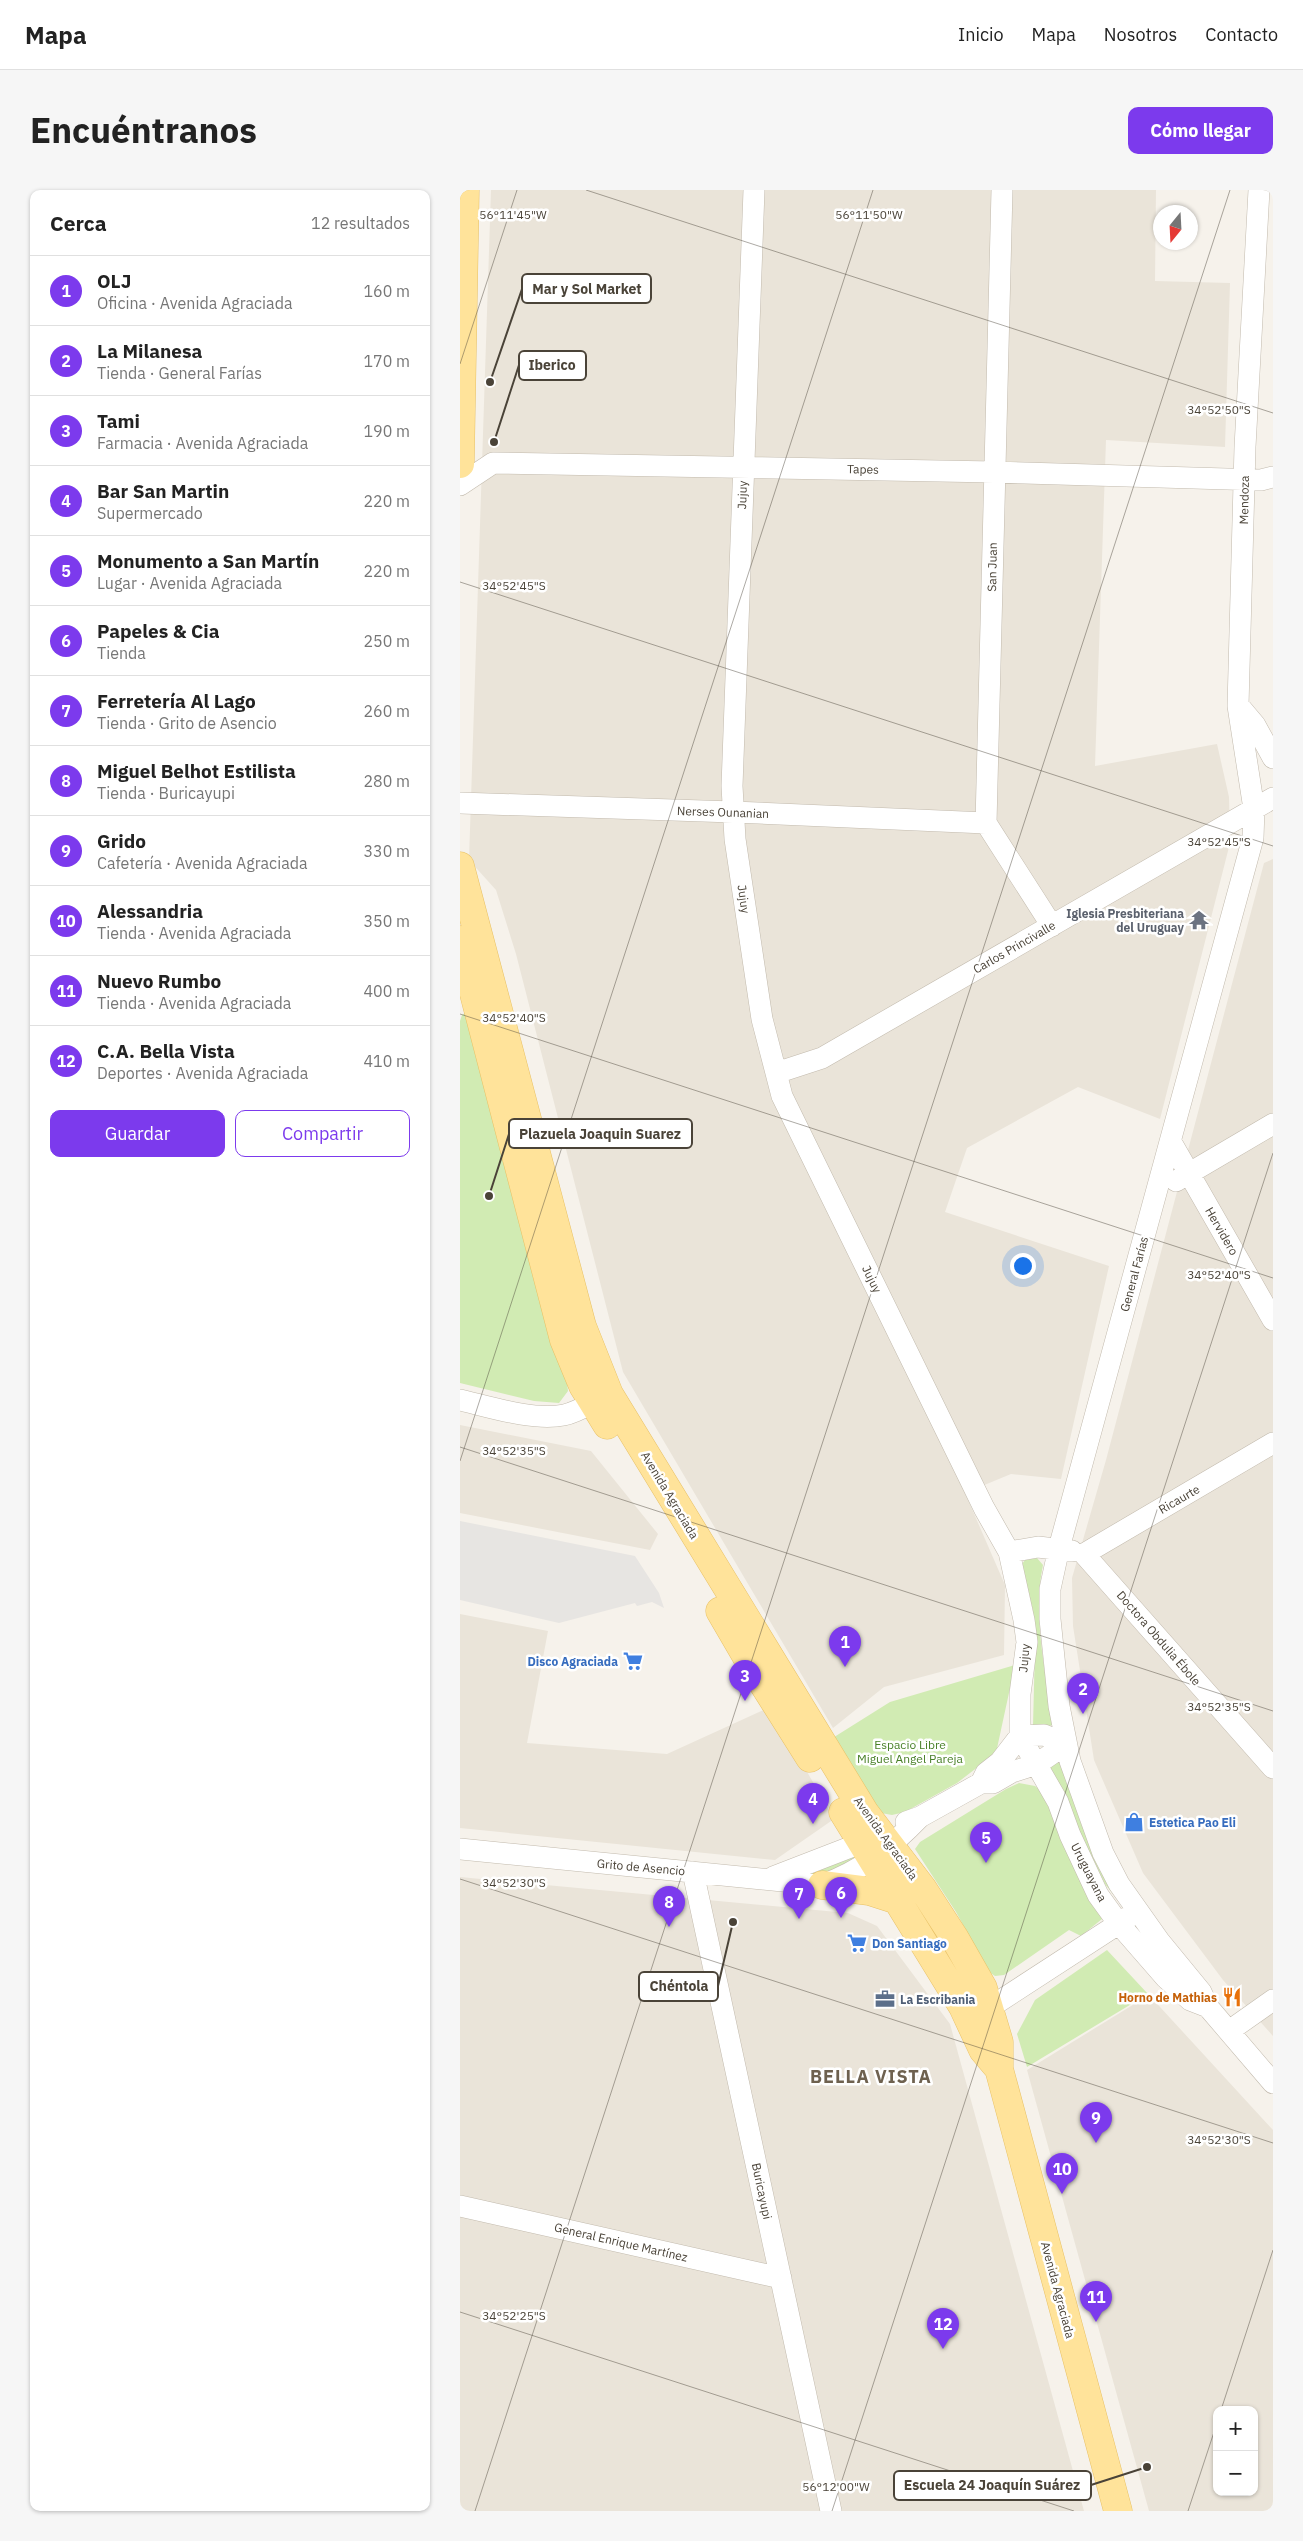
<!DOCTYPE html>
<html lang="es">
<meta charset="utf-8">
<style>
body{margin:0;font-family:"IBM Plex Sans",sans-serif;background:#f6f6f6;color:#222}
.controls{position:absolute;right:15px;bottom:15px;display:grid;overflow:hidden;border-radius:10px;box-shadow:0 1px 4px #0004}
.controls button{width:45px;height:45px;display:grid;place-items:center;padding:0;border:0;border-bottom:1px solid #e0e0e0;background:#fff;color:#222;font:25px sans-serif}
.compass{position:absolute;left:693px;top:15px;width:45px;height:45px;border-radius:50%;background:#fff;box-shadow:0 1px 4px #0004;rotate:198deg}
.you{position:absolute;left:562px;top:1075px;width:18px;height:18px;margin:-12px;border:4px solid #fff;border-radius:50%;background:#1a73e8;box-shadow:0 0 0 8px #1a73e833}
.badge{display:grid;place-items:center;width:32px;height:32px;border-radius:50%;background:#7c3aed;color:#fff;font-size:16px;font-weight:700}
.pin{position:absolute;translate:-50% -41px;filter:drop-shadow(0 1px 2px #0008)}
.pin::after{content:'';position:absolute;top:26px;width:18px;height:15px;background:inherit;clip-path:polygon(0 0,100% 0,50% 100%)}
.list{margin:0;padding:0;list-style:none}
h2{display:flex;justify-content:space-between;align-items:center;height:65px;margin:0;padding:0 20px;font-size:21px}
h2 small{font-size:16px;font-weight:400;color:#767676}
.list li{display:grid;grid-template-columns:32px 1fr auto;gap:15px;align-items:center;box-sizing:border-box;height:70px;padding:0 20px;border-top:1px solid #e0e0e0}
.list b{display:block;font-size:19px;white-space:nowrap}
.list p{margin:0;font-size:16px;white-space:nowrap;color:#767676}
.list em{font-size:16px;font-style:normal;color:#767676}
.actions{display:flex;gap:10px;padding:15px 20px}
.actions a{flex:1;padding:11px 0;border:1px solid #7c3aed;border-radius:10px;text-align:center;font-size:18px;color:#7c3aed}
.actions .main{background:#7c3aed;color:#fff}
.map{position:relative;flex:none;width:813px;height:2321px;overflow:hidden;border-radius:10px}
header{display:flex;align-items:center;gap:30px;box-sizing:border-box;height:70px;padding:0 25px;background:#fff;border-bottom:1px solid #e0e0e0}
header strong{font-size:24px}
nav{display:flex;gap:28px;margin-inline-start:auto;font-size:18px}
.intro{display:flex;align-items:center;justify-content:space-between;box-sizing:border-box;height:120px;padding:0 30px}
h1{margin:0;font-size:35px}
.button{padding:12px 22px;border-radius:10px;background:#7c3aed;color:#fff;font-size:18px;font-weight:700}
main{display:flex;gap:30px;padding:0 30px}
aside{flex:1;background:#fff;border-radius:10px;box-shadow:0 1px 4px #0004}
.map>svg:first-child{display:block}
.residential{fill:#eae4d9;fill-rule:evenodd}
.green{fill:#d1ebb3}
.parking{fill:#e7e5e2}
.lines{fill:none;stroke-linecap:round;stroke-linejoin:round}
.minor-casing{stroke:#c2baad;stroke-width:22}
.major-casing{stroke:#e8c166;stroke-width:29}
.minor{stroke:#fff;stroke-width:21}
.major{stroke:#ffe39a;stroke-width:28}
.ticks{fill:none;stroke:#4a4338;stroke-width:1;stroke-opacity:0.45}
.labels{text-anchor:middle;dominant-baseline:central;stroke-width:5;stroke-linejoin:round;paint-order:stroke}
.street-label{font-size:12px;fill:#4a4338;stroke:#fff}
.worship-label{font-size:12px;font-weight:bold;fill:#5b616d;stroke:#fff;text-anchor:end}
.shop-label{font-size:12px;font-weight:bold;fill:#366cbe;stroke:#fff;text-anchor:start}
.park-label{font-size:12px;fill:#498028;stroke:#fff}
.food-label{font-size:12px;font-weight:bold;fill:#c56008;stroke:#fff;text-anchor:end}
.service-label{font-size:12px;font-weight:bold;fill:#4e5e75;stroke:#fff;text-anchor:start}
.district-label{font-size:18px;font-weight:bold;letter-spacing:1px;fill:#6e614f;stroke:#fff}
.ticks-label{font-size:12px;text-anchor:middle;fill:#4a4338;stroke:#fff;stroke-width:5;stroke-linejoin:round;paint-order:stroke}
.leader{fill:none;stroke:#4a4338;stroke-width:2}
.callout-dot{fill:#4a4338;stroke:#fff;stroke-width:2}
.callout{fill:#fff;stroke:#4a4338;stroke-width:2}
.callout-label{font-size:14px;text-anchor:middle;font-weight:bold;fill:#4a4338}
</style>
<header>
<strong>Mapa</strong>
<nav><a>Inicio</a><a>Mapa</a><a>Nosotros</a><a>Contacto</a></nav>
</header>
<div class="intro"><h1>Encuéntranos</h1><a class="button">Cómo llegar</a></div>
<main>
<aside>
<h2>Cerca<small>12 resultados</small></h2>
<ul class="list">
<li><span class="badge">1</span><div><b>OLJ</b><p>Oficina · Avenida Agraciada</p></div><em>160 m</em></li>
<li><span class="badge">2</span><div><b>La Milanesa</b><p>Tienda · General Farías</p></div><em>170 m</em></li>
<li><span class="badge">3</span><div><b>Tami</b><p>Farmacia · Avenida Agraciada</p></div><em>190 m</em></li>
<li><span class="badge">4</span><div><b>Bar San Martin</b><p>Supermercado</p></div><em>220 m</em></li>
<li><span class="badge">5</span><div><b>Monumento a San Martín</b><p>Lugar · Avenida Agraciada</p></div><em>220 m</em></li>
<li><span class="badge">6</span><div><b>Papeles &amp; Cia</b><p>Tienda</p></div><em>250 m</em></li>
<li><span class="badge">7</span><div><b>Ferretería Al Lago</b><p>Tienda · Grito de Asencio</p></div><em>260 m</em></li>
<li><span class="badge">8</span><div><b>Miguel Belhot Estilista</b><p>Tienda · Buricayupi</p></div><em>280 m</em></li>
<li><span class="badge">9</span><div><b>Grido</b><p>Cafetería · Avenida Agraciada</p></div><em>330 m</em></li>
<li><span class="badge">10</span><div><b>Alessandria</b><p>Tienda · Avenida Agraciada</p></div><em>350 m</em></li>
<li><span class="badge">11</span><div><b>Nuevo Rumbo</b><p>Tienda · Avenida Agraciada</p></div><em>400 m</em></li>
<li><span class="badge">12</span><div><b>C.A. Bella Vista</b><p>Deportes · Avenida Agraciada</p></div><em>410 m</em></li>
</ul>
<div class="actions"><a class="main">Guardar</a><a>Compartir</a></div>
</aside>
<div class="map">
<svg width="813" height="2321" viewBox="0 0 813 2321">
<rect width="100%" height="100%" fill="#f6f2eb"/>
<!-- residential -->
<path class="residential" d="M31,0H696L695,91L770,93L765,257L646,250L635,576L757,554L769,607L770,653L700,929L618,897L507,958L485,1022L649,1076L601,1289L551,1284L505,1303L545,1395L544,1465L424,1497L373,1538L163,1182L56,764L36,700L9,670Z
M813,669V1846L763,1790L683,1683L634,1570L613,1436L612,1388L646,1270L804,673Z
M0,1235L131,1261L198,1344L190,1360L0,1323Z
M0,1424L88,1441L67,1553L207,1564L310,1517L374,1629L315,1670L0,1638Z
M0,1687L388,1723L417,1736L490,1834L624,2321H0Z
M689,1805L813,1940V2321H689L567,1880ZM757,2220H794V2302H757Z"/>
<!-- green -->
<path class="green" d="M5,823L8,824L106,1184L108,1201L99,1213L74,1211L0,1193V831L2,825Z
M577,1368L583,1375C572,1426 586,1482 593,1534L590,1536H573L575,1456L573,1421L562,1374L565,1370Z
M555,1475L536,1563L497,1593L445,1622L432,1625L421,1623L371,1549L430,1512Z
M600,1571L622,1636L657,1709L645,1694L587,1576Z
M559,1593L575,1596L581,1601L642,1729L621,1746L609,1740L544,1785L535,1786L529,1782L496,1722L455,1659L460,1652L546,1599Z
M391,1665L396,1667L372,1685L345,1684Z
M647,1760L688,1804L567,1877L557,1844L575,1810Z"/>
<!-- parking -->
<path class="parking" d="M0,1331L175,1366L199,1403L204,1418L192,1412L177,1416L175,1413L99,1433L0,1410Z"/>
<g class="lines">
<defs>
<path id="minor" d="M294,0L272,596L275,649L302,829L322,906L524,1318L549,1362L564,1430L567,1452L560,1504V1546L598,1612L610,1645L638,1705L659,1734L706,1788L730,1810L748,1817
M542,0L526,633L592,736
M799,0L785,257L778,516L794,619L793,648L599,1358L590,1399V1429L599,1516L610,1571L643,1663L659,1694L700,1752L741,1802L748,1817L813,1893
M0,295L33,273L534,282L801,290L813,287
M779,516L795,535L813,568
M0,613L273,622L526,633
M316,883L362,868L813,608
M711,952L813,1130
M716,991L813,934
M0,1210C30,1217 73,1231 104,1225C118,1222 133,1212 146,1206
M549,1362L578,1357L612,1361
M624,1364L813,1578
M624,1364L813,1253
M560,1546L584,1545L606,1554
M521,1593L526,1583L540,1572L560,1546
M446,1632L460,1627L521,1593H533L552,1582L577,1574L606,1554
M0,1659L362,1695C402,1681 431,1657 460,1627
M233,1682L371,2321
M313,1687L388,1658L413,1644
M529,1818L669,1727
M769,1841L813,1810
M0,2016L321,2088"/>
<path id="major" d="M0,274L5,0
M0,676L122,1136L149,1204L405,1623L463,1699L494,1747L523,1798L539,1852V1879L658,2321
M0,750L104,1150L123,1196L147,1235
M260,1421L292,1476L350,1568
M383,1622L503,1817L523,1860L539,1879
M362,1695L409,1701L437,1710"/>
</defs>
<!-- minor casing -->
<use href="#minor" class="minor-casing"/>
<!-- major casing -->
<use href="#major" class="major-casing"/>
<!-- minor -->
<use href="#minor" class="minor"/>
<!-- major -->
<use href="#major" class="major"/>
</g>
<!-- ticks -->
<path class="ticks" d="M126,0L813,223M0,174L57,0M0,392L813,656M0,824L813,1088M0,1257L813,1521M0,1271L413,0M0,1689L813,1953M0,2122L614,2321M761,2220L813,2060M15,2321L770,0M372,2321L813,963M728,2321L757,2233"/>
<!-- icons -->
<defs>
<symbol id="temple-bare" viewBox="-9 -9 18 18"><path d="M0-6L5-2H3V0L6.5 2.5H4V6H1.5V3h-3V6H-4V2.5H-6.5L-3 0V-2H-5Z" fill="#6b7280" stroke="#fff" stroke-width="2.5" paint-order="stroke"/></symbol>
<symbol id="supermarket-bare" viewBox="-9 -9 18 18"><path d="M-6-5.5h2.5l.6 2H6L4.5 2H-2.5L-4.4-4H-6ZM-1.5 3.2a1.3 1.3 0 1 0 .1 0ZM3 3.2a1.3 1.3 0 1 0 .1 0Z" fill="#3f7fe0" stroke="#fff" stroke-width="2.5" paint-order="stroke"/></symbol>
<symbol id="shop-bare" viewBox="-9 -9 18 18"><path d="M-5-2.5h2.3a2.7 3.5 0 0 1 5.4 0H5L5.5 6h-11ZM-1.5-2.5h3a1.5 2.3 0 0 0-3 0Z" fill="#3f7fe0" stroke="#fff" stroke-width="2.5" paint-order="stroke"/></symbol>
<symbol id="restaurant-bare" viewBox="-9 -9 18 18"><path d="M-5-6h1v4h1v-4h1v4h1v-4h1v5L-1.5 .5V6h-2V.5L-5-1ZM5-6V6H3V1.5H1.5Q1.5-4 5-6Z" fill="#e8710a" stroke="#fff" stroke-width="2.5" paint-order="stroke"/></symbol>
<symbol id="office-bare" viewBox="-9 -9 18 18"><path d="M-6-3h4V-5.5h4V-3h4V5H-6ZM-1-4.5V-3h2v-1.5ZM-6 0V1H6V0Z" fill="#5c6f8a" stroke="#fff" stroke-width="2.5" paint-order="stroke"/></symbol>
</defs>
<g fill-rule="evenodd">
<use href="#temple-bare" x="725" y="716" width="28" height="28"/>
<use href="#supermarket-bare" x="159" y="1457" width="28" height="28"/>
<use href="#shop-bare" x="660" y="1618" width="28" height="28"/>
<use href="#supermarket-bare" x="383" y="1739" width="28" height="28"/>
<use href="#restaurant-bare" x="758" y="1793" width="28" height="28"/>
<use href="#office-bare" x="411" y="1795" width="28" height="28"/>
</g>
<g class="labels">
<!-- street labels -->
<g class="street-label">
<text transform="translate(403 279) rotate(1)">Tapes</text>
<text transform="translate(282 305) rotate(-88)">Jujuy</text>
<text transform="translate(784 310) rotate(-89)">Mendoza</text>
<text transform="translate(532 377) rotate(-89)">San Juan</text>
<text transform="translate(263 622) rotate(2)">Nerses Ounanian</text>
<text transform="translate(284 709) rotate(82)">Jujuy</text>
<text transform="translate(554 757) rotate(-30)">Carlos Princivalle</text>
<text transform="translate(762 1041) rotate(60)">Hervidero</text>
<text transform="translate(674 1084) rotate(-75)">General Farías</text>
<text transform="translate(412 1089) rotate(64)">Jujuy</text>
<text transform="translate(210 1305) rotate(59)">Avenida Agraciada</text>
<text transform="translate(719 1309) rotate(-30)">Ricaurte</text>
<text transform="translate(699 1448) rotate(49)">Doctora Obdulia Ébole</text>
<text transform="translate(564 1468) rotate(-85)">Jujuy</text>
<text transform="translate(426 1648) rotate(54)">Avenida Agraciada</text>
<text transform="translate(181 1677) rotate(5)">Grito de Asencio</text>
<text transform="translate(629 1682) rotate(63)">Uruguayana</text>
<text transform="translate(302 2001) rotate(78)">Buricayupi</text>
<text transform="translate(161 2052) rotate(13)">General Enrique Martínez</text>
<text transform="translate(598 2100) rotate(75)">Avenida Agraciada</text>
</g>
<!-- worship labels -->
<g class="worship-label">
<text x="724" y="723">Iglesia Presbiteriana<tspan x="724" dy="14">del Uruguay</tspan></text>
</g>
<!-- shop labels -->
<g class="shop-label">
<text x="158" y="1471" text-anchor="end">Disco Agraciada</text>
<text x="689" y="1632">Estetica Pao Eli</text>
<text x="412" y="1753">Don Santiago</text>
</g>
<!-- park labels -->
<g class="park-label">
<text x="450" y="1554">Espacio Libre<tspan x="450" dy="14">Miguel Angel Pareja</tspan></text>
</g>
<!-- food labels -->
<g class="food-label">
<text x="757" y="1807">Horno de Mathias</text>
</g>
<!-- service labels -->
<g class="service-label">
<text x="440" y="1809">La Escribania</text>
</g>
<!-- district labels -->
<g class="district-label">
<text x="411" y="1886">BELLA VISTA</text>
</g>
</g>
<g class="ticks-label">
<text x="53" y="29">56°11'45"W</text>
<text x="409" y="29">56°11'50"W</text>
<text x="759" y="224">34°52'50"S</text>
<text x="54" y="400">34°52'45"S</text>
<text x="759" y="656">34°52'45"S</text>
<text x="54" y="832">34°52'40"S</text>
<text x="759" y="1089">34°52'40"S</text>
<text x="54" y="1265">34°52'35"S</text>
<text x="759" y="1521">34°52'35"S</text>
<text x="54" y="1697">34°52'30"S</text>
<text x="759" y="1954">34°52'30"S</text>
<text x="54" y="2130">34°52'25"S</text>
<text x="376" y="2301">56°12'00"W</text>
</g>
<!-- callouts -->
<path class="leader" d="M30 192L62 99M34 252L59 175M29 1006L49 944M273 1732L258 1796M687 2277L631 2295"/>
<g class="callout-dot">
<circle cx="30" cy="192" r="5"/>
<circle cx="34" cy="252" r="5"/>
<circle cx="29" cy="1006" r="5"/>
<circle cx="273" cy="1732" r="5"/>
<circle cx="687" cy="2277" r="5"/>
</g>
<g class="callout">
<rect x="62" y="84" width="129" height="29" rx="5"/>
<rect x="59" y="161" width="67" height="29" rx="5"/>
<rect x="49" y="929" width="183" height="29" rx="5"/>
<rect x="179" y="1782" width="79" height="29" rx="5"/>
<rect x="434" y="2281" width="197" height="29" rx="5"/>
</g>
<g class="callout-label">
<text x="127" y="104">Mar y Sol Market</text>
<text x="92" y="180">Iberico</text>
<text x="140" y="949">Plazuela Joaquin Suarez</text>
<text x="219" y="1801">Chéntola</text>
<text x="532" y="2300">Escuela 24 Joaquín Suárez</text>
</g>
</svg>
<div class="controls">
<button>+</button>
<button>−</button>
</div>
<svg class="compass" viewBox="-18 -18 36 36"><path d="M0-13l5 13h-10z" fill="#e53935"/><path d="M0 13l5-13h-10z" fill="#767676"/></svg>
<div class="you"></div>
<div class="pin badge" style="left:385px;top:1477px">1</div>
<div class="pin badge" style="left:623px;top:1524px">2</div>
<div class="pin badge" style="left:285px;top:1511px">3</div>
<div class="pin badge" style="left:353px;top:1634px">4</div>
<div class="pin badge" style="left:526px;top:1673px">5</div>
<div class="pin badge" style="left:381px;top:1728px">6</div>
<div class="pin badge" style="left:339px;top:1729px">7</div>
<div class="pin badge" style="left:209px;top:1737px">8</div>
<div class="pin badge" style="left:636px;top:1953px">9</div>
<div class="pin badge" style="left:602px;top:2004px">10</div>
<div class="pin badge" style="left:636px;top:2132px">11</div>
<div class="pin badge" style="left:483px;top:2159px">12</div>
</div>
</main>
